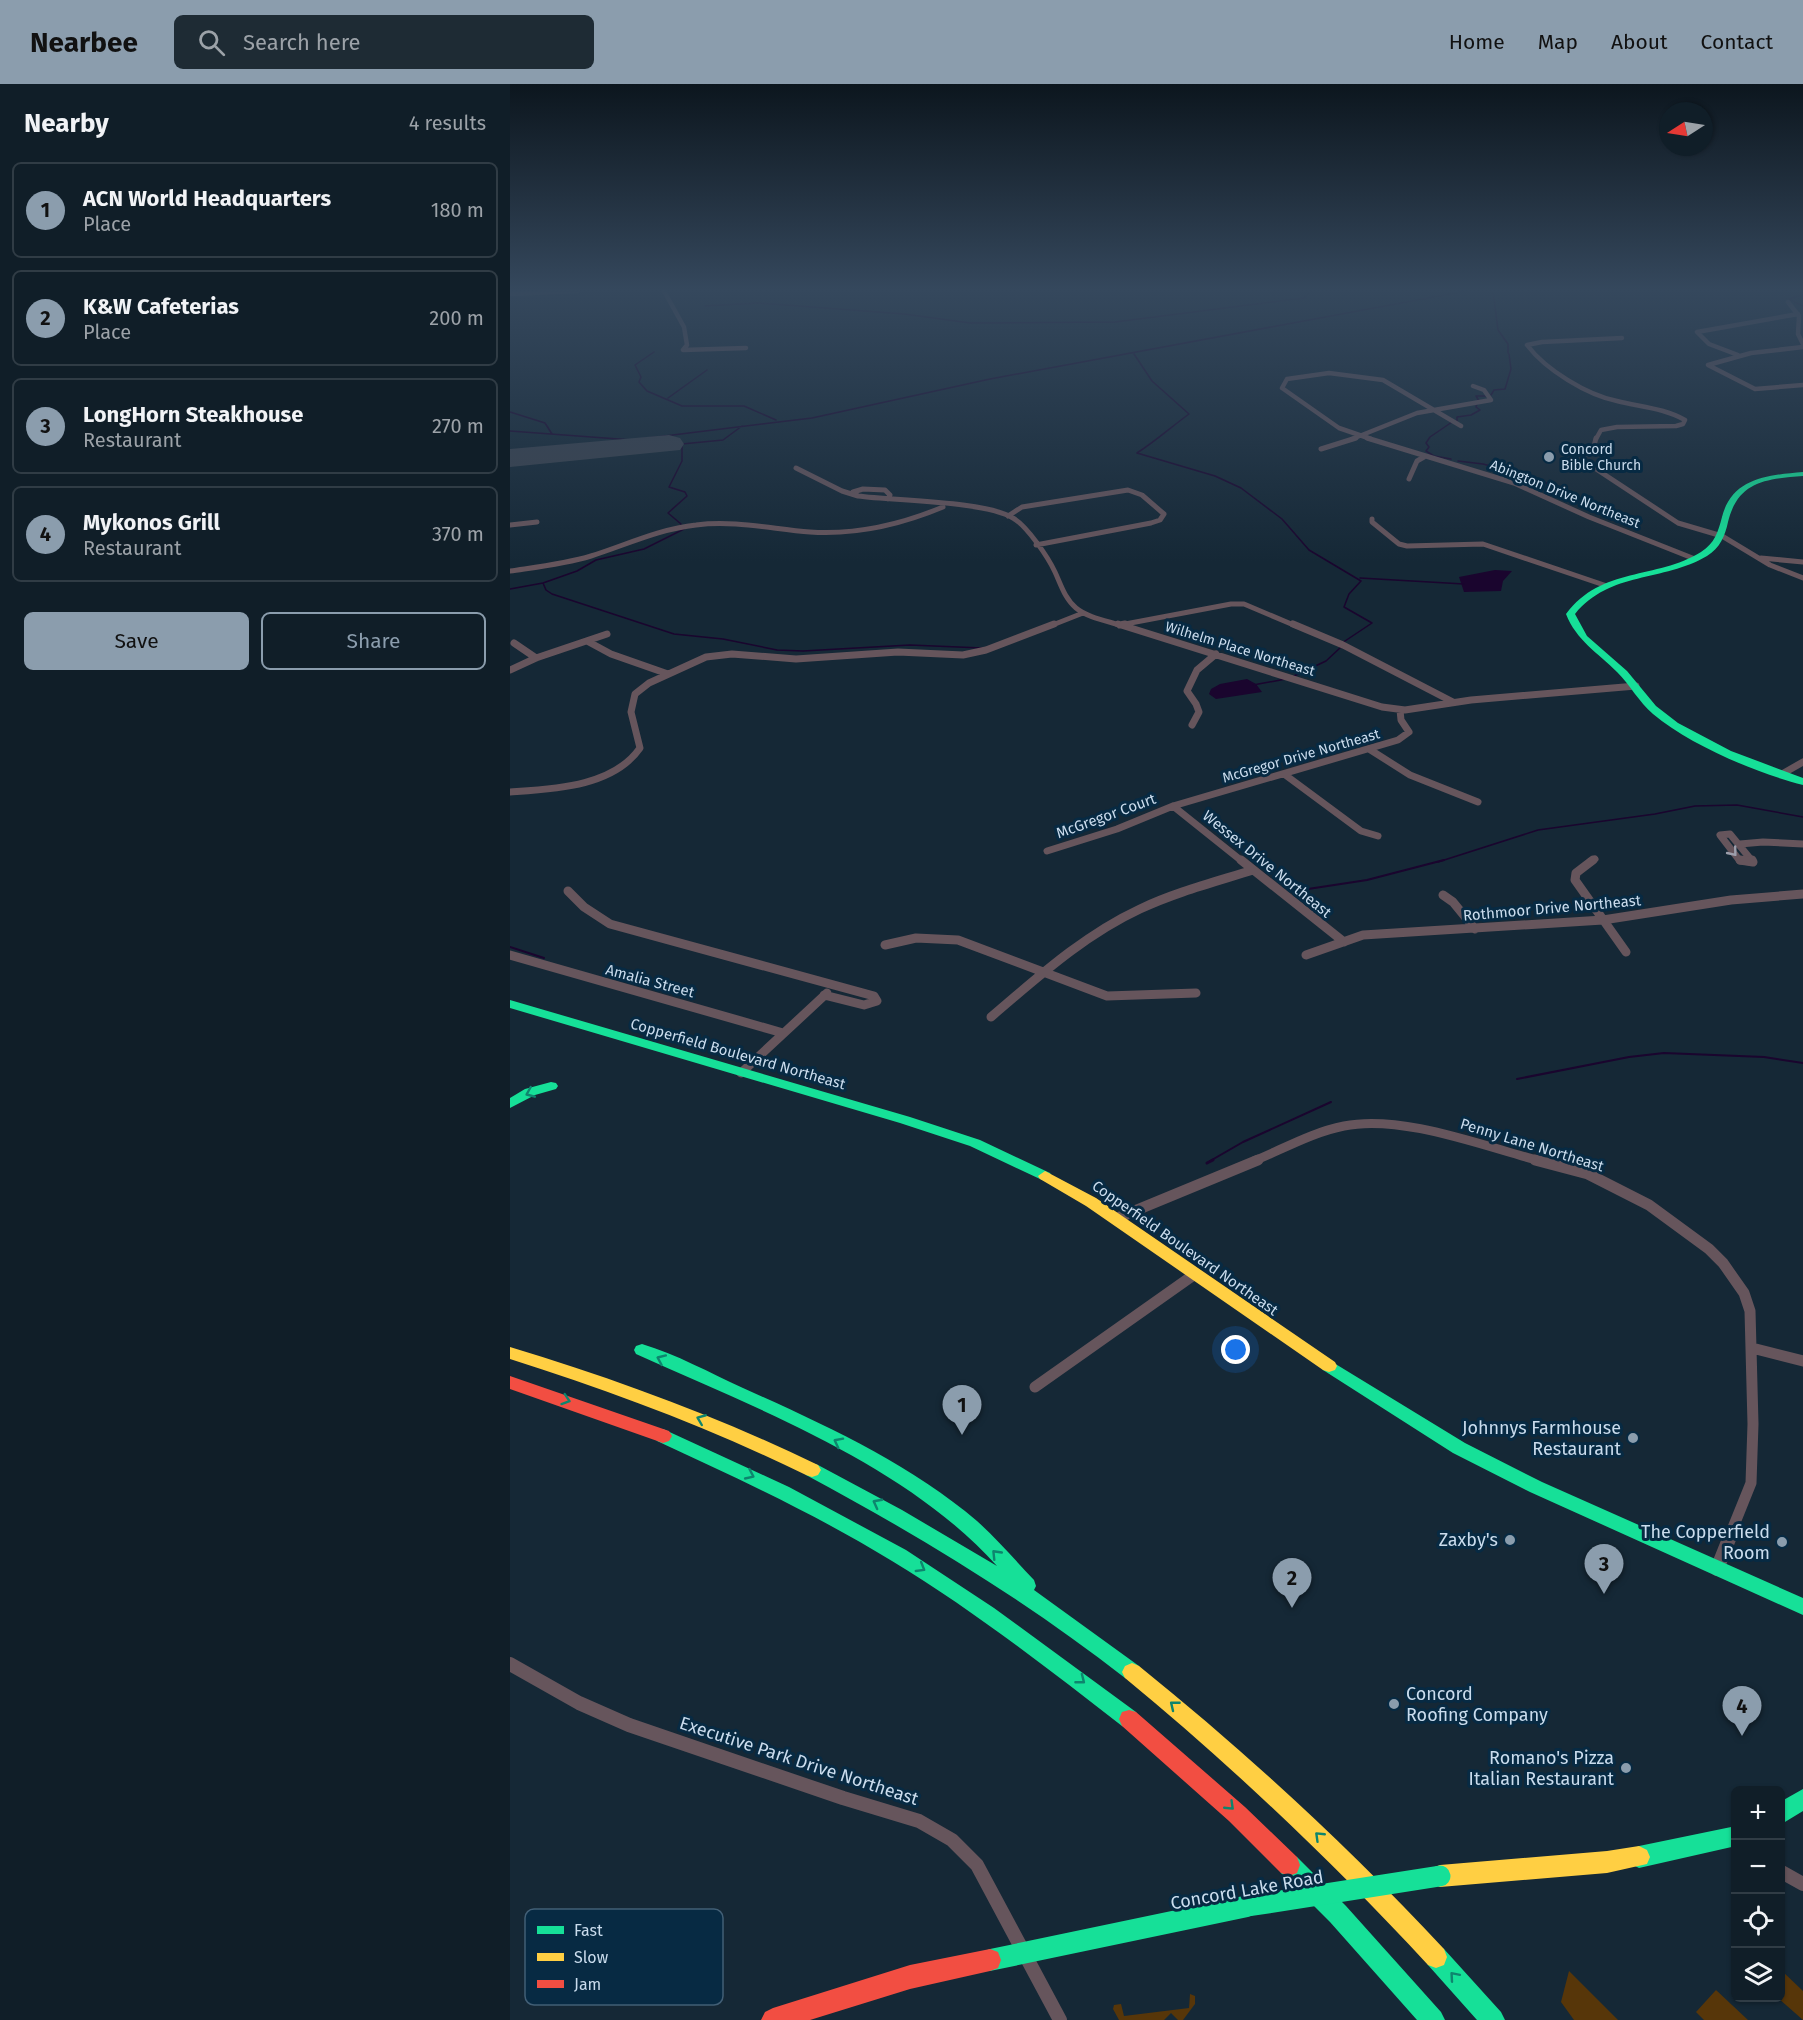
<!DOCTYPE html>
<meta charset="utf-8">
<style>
body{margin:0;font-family:"Fira Sans",sans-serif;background:#1e2b34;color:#f1f3f6}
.controls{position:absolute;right:18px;bottom:18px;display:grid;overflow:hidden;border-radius:9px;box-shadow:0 2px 4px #0004}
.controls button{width:54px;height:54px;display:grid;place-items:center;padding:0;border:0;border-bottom:2px solid #303c45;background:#101e28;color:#f1f3f6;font:30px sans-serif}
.compass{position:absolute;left:1149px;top:18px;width:54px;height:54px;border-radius:50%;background:#101e28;box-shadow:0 2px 4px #0004;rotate:258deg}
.you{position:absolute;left:726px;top:1266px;width:21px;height:21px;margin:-15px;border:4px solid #fff;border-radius:50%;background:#1a73e8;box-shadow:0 0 0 9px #1a73e833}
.badge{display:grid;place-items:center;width:39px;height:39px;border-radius:50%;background:#8b9dad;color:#111;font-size:20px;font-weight:700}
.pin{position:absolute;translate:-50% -50px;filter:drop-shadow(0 2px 3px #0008)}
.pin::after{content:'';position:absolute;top:32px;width:21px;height:18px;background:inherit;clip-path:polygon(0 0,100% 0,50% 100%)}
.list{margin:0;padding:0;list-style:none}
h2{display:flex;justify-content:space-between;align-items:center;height:78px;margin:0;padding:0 24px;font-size:26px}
h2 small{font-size:20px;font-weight:400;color:#9ca2a8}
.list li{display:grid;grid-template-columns:39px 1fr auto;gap:18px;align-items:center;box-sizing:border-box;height:96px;margin:0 12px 12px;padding:0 12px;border:2px solid #303c45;border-radius:9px}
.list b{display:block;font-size:22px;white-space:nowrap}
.list p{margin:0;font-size:20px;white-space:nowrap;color:#9ca2a8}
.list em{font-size:20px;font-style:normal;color:#9ca2a8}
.actions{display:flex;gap:12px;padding:18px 24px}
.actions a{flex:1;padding:14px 0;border:2px solid #8b9dad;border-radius:9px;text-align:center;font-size:21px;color:#8b9dad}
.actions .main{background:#8b9dad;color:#111}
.icon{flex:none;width:33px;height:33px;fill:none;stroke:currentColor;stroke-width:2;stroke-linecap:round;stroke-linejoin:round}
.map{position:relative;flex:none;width:1293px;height:1936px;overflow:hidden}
header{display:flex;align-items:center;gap:36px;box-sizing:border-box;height:84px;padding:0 30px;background:#8b9dad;color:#111}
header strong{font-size:28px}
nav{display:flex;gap:33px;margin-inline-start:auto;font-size:21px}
.search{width:420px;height:54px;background:#1e2b34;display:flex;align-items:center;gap:15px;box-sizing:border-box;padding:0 21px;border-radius:9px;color:#9ca2a8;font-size:22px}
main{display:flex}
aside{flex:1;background:#101e28}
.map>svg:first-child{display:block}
.green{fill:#573609}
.water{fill:#1a052e}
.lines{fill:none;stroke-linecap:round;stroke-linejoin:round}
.stream-far2{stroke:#1a052e;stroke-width:1.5}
.stream-far1{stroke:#1a052e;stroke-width:2}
.stream{stroke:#1a052e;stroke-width:3}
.runway{fill:#3a424e;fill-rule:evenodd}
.street-far5{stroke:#66555c;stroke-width:4.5}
.street-far4{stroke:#66555c;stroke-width:5}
.street-far3{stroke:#66555c;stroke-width:7}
.street-far2{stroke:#66555c;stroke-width:9}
.street-far1{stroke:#66555c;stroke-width:11}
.street{stroke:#66555c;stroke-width:14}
.fast{fill:#16e098;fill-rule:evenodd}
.slow{fill:#ffcf43;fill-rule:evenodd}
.jam{fill:#f24e42;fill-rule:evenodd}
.fast-bridge{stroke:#16e098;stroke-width:21}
.oneway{stroke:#9d9fac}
.oneway2{stroke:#0e856e}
.poi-dot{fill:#8b9dad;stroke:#072a43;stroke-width:2}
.labels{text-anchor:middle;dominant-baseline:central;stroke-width:6;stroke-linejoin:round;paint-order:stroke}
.far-poi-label{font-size:14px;fill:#cadced;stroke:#072a43;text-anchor:start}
.far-street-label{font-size:14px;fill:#cadced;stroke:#072a43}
.street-label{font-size:15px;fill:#cadced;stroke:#072a43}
.near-poi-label{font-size:18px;fill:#cadced;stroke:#072a43;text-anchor:end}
.near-street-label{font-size:18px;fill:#cadced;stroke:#072a43}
.key{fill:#072a43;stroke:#425f76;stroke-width:1.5}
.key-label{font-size:16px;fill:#cadced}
</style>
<header>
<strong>Nearbee</strong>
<div class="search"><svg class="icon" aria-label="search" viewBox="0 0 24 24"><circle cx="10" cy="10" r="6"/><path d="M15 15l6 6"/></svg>Search here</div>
<nav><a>Home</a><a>Map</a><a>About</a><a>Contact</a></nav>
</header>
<main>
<aside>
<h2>Nearby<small>4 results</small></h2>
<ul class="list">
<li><span class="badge">1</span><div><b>ACN World Headquarters</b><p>Place</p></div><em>180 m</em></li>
<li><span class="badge">2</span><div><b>K&amp;W Cafeterias</b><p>Place</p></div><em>200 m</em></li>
<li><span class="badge">3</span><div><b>LongHorn Steakhouse</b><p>Restaurant</p></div><em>270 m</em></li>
<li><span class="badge">4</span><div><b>Mykonos Grill</b><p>Restaurant</p></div><em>370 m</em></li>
</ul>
<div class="actions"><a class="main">Save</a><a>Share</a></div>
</aside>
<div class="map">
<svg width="1293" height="1936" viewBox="0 0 1293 1936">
<rect width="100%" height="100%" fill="#152836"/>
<!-- green -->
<path class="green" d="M1271,1886L1293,1907V1936L1268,1914H1270Z
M1059,1887L1108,1936H1064L1051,1918Z
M1206,1906L1238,1936H1194L1186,1928Z
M680,1910L685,1912V1920L673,1936H668L661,1929L654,1936H609L603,1925L604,1921L611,1920L614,1932L679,1924Z"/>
<!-- water -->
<path class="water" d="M985,486L1002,487L993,497L991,507L954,508L949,493Z
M737,595L746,600L752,608L706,615L699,610L701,605L710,600Z"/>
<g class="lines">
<!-- stream-far2 -->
<path class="stream-far2" d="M983,207L988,246L998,260V269
M1293,211L1279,215L1293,222
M195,222L248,219L394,230L460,239L605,238L794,214L801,207
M144,268L125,281L131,293L129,298L137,307L172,322H234L266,336
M624,270L642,297L679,330C661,343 646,357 627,369L705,392L731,404L772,435L799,466L851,497L839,510L834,523L862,539L832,559
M981,311L984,306L995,305L1001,285L999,270
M158,314L197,286
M969,317L966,312H976
M0,328L35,339L42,350
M947,337V333L961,331L970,326L966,323L967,320
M0,347L122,356L302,334L480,295L956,207
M941,375L924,372L916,367L919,363L916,359L920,353L942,338
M948,377L973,380L1029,395L1101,436
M171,440L158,429L177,412L175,408L159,403L172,377V360L213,356L232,342
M850,494L954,500
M33,499L36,506L42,510L164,550L213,555L267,566L293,567L400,561L472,564
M0,505L33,499L67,487L86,476L134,465L174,445
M784,592L816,577L831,563
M743,601L776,595
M928,778L1028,746L1145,730L1185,722L1227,721L1293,733"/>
<!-- stream-far1 -->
<path class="stream-far1" d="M798,805L857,796L934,776
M0,863L34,874
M1007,995L1119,973L1154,969L1254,973L1293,979
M700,1077L733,1058L821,1018"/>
<!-- stream -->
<path class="stream" d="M697,1079L703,1076"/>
<!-- runway -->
<path class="runway" d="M159,351L170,354L174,360L170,366L0,383V365Z"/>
<!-- street-far5 -->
<path class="street-far5" d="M154,207L174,243L177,261L173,266L236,264
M0,210L68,207
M1278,218L1289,232L1288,250L1293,260
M1293,263L1241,269L1198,281L1245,305L1293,301
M1228,271L1199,260L1187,248L1288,230
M842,355L907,329L981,316L974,306L963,302
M861,355L829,344L772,304L777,295L819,289L873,296L951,342
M1086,355L1091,346L1107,343L1166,342L1173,340L1175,336C1154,324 1131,323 1107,317C1077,311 1036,286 1017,261L1032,258L1112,254"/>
<!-- street-far4 -->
<path class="street-far4" d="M857,354L1004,399L1079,433L1185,475
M1086,354L1084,362L1074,373V377L1168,439L1212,452L1260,481L1293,494
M811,365L846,354
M286,384L332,407L348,412
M899,395L907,377L914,373
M378,415L380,411L375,406L353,405L343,408L348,412C385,417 475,417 503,434C517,442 538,473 545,488C551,501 555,515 566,524C578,534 598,537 613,542
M498,432L512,423L618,406L632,411L654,430L650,436L641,439L526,461
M862,435V438L889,460L897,462L973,460L1097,502
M0,441L27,438
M1251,474L1293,478
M0,487C27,483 55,480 81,472C116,461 149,445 186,441C224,436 262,445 300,448C346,451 390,441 433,423
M610,541L721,520H734L786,542
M540,542L573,529"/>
<!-- street-far3 -->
<path class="street-far3" d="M608,540L872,623L895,626L961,616L1126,602
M783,540L833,561L943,618
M610,541L615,540
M77,557L101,570L158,590
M4,559L26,574
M0,586L26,574L97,550
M682,641L689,628L686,620L677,607L687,586L706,570
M859,665L900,691L968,718
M774,690L851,747L868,752
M1272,690L1293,678
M0,708C43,705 103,703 130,664L121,628L125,610L139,599L196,573L222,570L286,575L388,568L453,571L476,566L544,540
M663,722L733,778
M1230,760L1253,758L1293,760
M537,767L607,745L663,722L888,656L899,648L891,636L890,626
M1081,778L1085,775
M1242,778L1230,777L1210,751L1220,750L1243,778"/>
<!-- street-far2 -->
<path class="street-far2" d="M731,776L834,858
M1083,776L1066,789L1065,796L1116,868
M1230,776L1243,778L1242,776
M58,807L74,823L100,840L364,912L367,917L354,921L314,911
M933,811L943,818L965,845
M375,861L406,854L448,856L597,912L686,909
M0,871L273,949
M796,871L853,851L1093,836L1221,816L1293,810
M481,933C528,893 574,851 630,825C666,808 705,798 743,786
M231,989L317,909
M744,1077C773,1065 803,1048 834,1042C891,1030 973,1062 1030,1077"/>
<!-- street-far1 -->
<path class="street-far1" d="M1025,1076L1078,1090L1139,1121L1199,1165L1213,1179L1234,1209L1240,1227L1243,1340L1241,1399L1218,1456
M605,1135L748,1076
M1242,1264L1293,1277
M525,1303L685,1190"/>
<!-- street -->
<path class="street" d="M1207,1485L1219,1455
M0,1580L69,1619L119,1641L333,1714L409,1737L442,1756L467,1781L550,1936
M1270,1787L1293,1800"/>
<!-- fast -->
<path class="fast" d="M1293,388V392C1256,395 1228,397 1218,438C1215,452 1210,464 1197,472C1153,498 1100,487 1065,530L1077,552L1117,587L1146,622L1168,639L1221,667L1293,694V701C1246,689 1180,661 1143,630C1129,618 1120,601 1107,588C1088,569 1066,556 1056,530C1092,482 1146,496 1191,468C1205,459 1208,448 1212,433C1222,394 1258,391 1293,388Z
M0,916L400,1033L470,1056L540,1089L542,1092L535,1097L530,1095L460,1062L390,1039L0,924Z
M41,998L46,999L48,1002L46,1005L25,1011L0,1024V1014L15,1005Z
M132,1260C166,1270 200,1289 233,1304C313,1340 399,1379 467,1437C487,1455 505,1476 524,1496L526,1502L524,1506L629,1582L632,1588L629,1594L622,1597L615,1594C515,1516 408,1451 296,1391L293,1386L296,1381L302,1379L308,1381L392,1426L487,1482C395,1380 250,1326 126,1270L124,1266L126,1262Z
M819,1276L955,1359L1032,1398L1293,1514V1531L1020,1408L943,1369L813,1286L811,1282L813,1278Z
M153,1345L279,1403L396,1466L484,1524L626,1628L629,1635L626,1642L619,1644L612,1642C537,1584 463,1526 382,1477C307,1431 227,1394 147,1357L144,1352L147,1347Z
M1293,1705V1727L1270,1741V1718Z
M1226,1742V1762L1129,1784L1121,1780L1118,1773L1121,1766L1129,1762Z
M779,1770L787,1773L836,1822L931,1928L935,1936H907L820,1838L771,1789L768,1781L771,1773Z
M738,1811L746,1814L749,1822L746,1830L738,1833L480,1887L472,1884L469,1876L472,1868L480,1865Z
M926,1862L934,1865L991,1928L995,1936H967L918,1881L915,1873L918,1865Z"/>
<!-- slow -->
<path class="slow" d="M535,1087L586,1114L825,1278L827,1282L825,1286L819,1288L813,1286L576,1122L530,1095L528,1092Z
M0,1263C106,1295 209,1333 308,1381L311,1386L308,1391L302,1393L296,1391C200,1344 101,1307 0,1275Z
M622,1579L629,1582C737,1669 839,1763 934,1865L937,1873L934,1881L926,1884L918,1881C823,1778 723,1683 615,1594L612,1588L615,1582Z
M1129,1762L1137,1766L1140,1773L1137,1780L1097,1789L930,1803L922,1800L919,1792L922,1784L930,1781L1097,1767Z"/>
<!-- jam -->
<path class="jam" d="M0,1292L159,1347L162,1352L159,1357L153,1359L0,1305Z
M619,1626L626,1628L735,1723L787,1773L790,1781L787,1789L779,1792L771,1789L719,1737L612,1642L609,1635L612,1628Z
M480,1865L488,1868L491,1876L488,1884L480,1887L400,1905L300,1936H251L255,1928L263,1924L400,1881Z"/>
<!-- fast-bridge -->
<path class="fast-bridge" d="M738,1822L930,1792"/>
</g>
<!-- one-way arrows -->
<defs><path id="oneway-chevron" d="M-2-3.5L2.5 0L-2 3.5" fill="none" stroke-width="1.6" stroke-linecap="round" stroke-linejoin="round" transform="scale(1.5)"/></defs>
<use class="oneway" href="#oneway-chevron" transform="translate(1223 768) rotate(51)"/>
<g class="oneway2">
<use href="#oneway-chevron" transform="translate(20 1009) rotate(157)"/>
<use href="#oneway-chevron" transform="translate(151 1275) rotate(-156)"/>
<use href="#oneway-chevron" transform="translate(56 1316) rotate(18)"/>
<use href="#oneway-chevron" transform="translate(191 1335) rotate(-158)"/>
<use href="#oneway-chevron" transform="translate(328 1358) rotate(-153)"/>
<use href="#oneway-chevron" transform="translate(240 1391) rotate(25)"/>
<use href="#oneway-chevron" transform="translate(367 1419) rotate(-152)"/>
<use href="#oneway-chevron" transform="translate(486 1470) rotate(-134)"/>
<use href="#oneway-chevron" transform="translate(411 1484) rotate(31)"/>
<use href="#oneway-chevron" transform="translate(571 1596) rotate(38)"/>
<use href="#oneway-chevron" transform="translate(664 1621) rotate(-141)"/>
<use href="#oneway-chevron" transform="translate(720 1722) rotate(44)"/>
<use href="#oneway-chevron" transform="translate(809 1752) rotate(-136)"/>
<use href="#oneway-chevron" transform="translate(944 1892) rotate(-131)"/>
</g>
<!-- sky -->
<linearGradient id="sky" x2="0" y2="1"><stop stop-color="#0c161e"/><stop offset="0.43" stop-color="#35485d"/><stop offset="1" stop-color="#35485d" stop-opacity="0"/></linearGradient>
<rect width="1293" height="478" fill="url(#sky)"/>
<!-- markers -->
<g class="poi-dot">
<circle cx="1039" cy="373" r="6"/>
<circle cx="1123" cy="1354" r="6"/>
<circle cx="1000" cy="1456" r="6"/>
<circle cx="1272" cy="1458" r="6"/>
<circle cx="884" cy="1620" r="6"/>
<circle cx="1116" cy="1684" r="6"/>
</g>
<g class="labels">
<!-- far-poi labels -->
<g class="far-poi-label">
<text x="1051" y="365">Concord<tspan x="1051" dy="16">Bible Church</tspan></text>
</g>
<!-- far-street labels -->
<g class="far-street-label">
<text transform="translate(1055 410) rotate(22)">Abington Drive Northeast</text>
<text transform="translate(730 565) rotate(17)">Wilhelm Place Northeast</text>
<text transform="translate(791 672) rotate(-16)">McGregor Drive Northeast</text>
</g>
<!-- street labels -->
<g class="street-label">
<text transform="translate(596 732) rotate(-20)">McGregor Court</text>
<text transform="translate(757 780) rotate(39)">Wessex Drive Northeast</text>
<text transform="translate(1042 824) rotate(-5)">Rothmoor Drive Northeast</text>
<text transform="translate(140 897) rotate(15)">Amalia Street</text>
<text transform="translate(228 970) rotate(16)">Copperfield Boulevard Northeast</text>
<text transform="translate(1022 1061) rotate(17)">Penny Lane Northeast</text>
<text transform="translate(675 1164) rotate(35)">Copperfield Boulevard Northeast</text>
</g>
<!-- near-poi labels -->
<g class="near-poi-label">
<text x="1111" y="1344">Johnnys Farmhouse<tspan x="1111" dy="21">Restaurant</tspan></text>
<text x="1260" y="1448">The Copperfield<tspan x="1260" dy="21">Room</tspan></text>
<text x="988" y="1456">Zaxby's</text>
<text x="896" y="1610" text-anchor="start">Concord<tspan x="896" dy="21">Roofing Company</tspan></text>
<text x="1104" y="1674">Romano's Pizza<tspan x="1104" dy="21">Italian Restaurant</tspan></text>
</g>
<!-- near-street labels -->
<g class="near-street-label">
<text transform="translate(289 1677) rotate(18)">Executive Park Drive Northeast</text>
<text transform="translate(737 1806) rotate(-10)">Concord Lake Road</text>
</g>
</g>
<!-- legend -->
<rect x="15" y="1825" width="198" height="96" rx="9" class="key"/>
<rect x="27" y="1842" width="27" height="8" fill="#16e098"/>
<rect x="27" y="1869" width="27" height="8" fill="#ffcf43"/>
<rect x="27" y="1896" width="27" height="8" fill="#f24e42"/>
<g class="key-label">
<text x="64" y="1852">Fast</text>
<text x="64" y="1879">Slow</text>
<text x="64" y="1906">Jam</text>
</g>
</svg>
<div class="controls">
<button>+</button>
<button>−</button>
<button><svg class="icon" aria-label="locate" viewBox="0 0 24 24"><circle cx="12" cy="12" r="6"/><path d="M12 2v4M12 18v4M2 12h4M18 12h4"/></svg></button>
<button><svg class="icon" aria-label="layers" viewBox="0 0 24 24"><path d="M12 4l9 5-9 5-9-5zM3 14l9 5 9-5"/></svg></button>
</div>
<svg class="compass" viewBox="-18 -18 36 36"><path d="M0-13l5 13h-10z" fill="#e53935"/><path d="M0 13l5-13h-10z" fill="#9ca2a8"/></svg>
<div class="you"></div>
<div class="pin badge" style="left:452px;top:1351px">1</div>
<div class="pin badge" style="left:782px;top:1524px">2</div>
<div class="pin badge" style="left:1094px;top:1510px">3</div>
<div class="pin badge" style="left:1232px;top:1652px">4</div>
</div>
</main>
